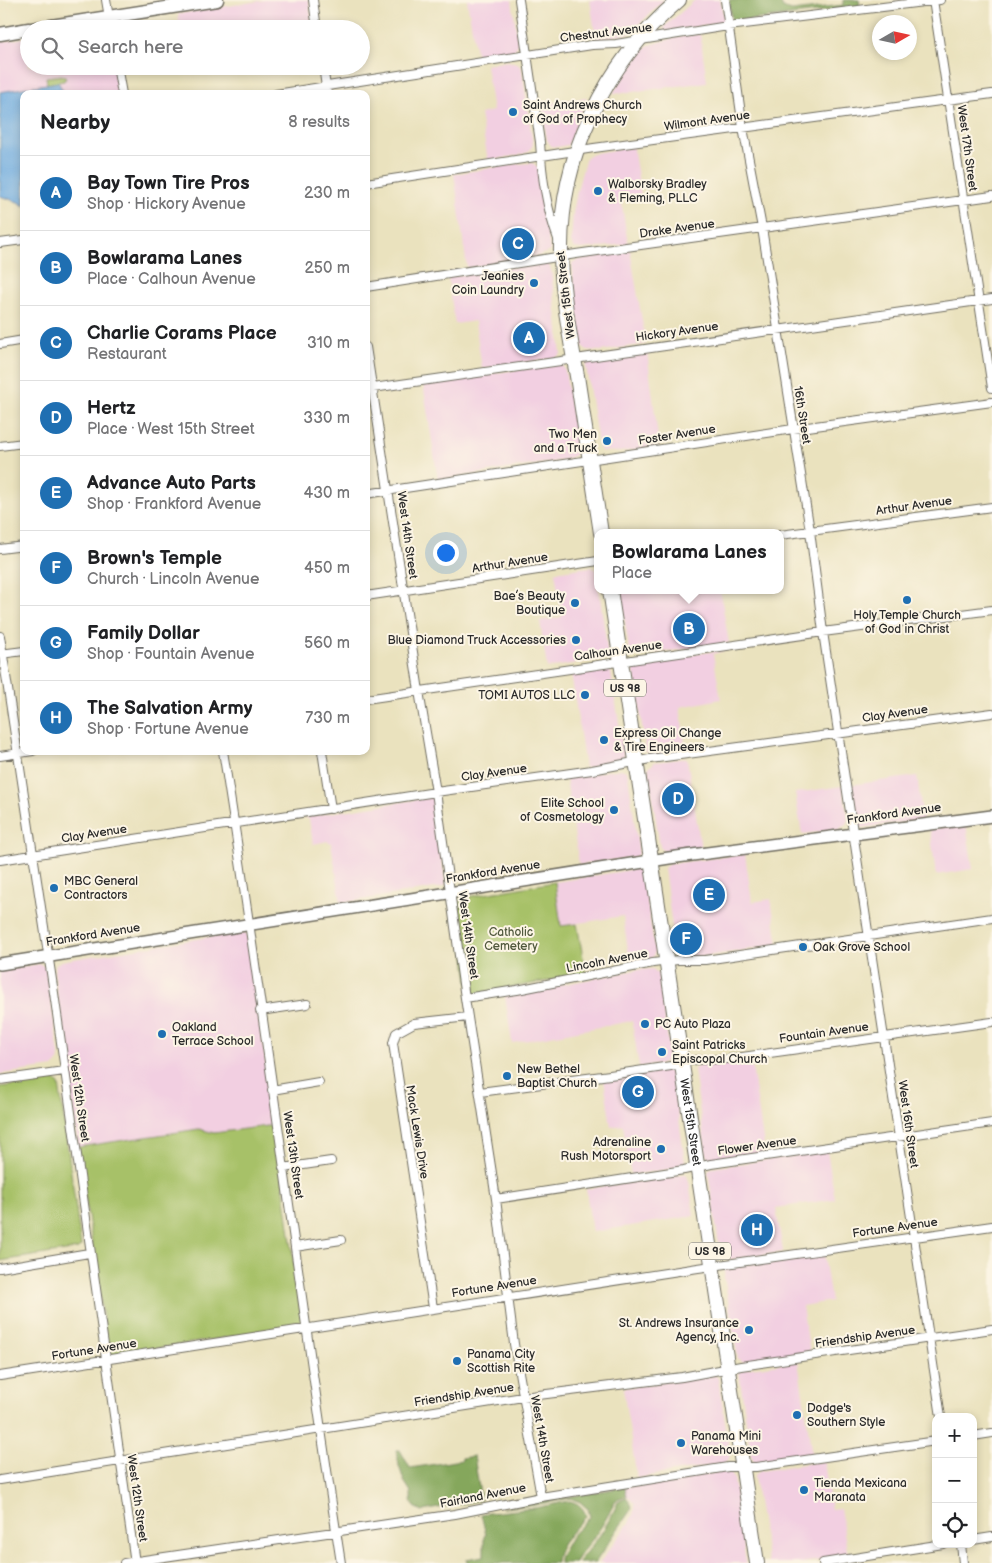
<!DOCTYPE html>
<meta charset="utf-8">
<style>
body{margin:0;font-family:"Balsamiq Sans",sans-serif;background:#f6f6f6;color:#202124}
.controls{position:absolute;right:15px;bottom:15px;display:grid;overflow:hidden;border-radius:10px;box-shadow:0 2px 8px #0003}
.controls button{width:45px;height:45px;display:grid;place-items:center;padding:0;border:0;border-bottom:1px solid #e0e0e0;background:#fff;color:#202124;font:25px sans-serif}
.compass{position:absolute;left:872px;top:15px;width:45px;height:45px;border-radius:50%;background:#fff;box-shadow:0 2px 8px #0003;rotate:81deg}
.you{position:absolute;left:445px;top:552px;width:18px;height:18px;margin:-12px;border:4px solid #fff;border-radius:50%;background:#1a73e8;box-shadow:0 0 0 8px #1a73e833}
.badge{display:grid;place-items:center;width:32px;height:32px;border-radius:50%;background:#1f6fb2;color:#fff;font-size:16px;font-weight:700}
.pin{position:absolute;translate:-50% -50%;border:2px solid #fff;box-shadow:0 1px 5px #0006}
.popup{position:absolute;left:594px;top:529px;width:190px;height:65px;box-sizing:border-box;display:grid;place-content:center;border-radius:10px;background:#fff;filter:drop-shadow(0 1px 4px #0005);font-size:16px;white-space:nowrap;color:#757577}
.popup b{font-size:19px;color:#202124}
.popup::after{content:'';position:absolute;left:50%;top:100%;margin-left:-10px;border:10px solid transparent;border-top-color:#fff}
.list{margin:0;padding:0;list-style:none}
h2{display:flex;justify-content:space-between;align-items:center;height:65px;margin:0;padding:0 20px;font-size:21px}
h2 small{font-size:16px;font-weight:400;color:#757577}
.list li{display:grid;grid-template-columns:32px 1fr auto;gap:15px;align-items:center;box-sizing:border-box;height:75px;padding:0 20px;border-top:1px solid #e0e0e0}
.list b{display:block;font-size:19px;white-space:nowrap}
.list p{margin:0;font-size:16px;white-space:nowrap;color:#757577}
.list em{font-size:16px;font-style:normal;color:#757577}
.icon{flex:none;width:28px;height:28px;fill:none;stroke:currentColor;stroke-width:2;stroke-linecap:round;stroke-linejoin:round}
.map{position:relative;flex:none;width:992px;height:1563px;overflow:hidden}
.search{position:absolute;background:#fff;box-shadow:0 2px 8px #0003;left:20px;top:20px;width:350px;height:55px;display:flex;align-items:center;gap:12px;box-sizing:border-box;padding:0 18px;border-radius:28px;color:#757577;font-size:19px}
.panel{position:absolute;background:#fff;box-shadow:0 2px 8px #0003;left:20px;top:90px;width:350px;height:665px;border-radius:10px}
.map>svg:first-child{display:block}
.built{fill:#f2cfe1}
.green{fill:#a7c167;stroke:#697649}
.forest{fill:#85a75c;stroke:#586944}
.water{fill:#6daadf;stroke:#4c6a85}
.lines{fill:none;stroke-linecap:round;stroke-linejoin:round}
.street-casing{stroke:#6e6b5e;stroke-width:10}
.secondary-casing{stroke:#6e6b5e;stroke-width:14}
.primary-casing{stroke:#6e6b5e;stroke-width:15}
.highway-casing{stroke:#6e6b5e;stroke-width:16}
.street{stroke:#fff;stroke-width:8}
.secondary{stroke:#fff;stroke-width:11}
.primary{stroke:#fff;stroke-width:12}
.highway{stroke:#fff;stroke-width:14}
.poi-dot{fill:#1f6fb2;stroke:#fcf5e5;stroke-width:2}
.labels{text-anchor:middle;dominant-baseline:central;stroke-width:4;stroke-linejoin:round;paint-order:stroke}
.shield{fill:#fcf5e5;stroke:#6a6863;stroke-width:1}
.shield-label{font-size:11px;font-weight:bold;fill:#2b2b2b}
.street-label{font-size:12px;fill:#2b2b2b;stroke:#fcf5e5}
.poi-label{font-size:12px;fill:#2b2b2b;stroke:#fcf5e5;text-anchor:start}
.park-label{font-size:12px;fill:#50583d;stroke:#fcf5e5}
</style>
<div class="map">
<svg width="992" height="1563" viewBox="0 0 992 1563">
<rect width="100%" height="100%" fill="#fcf5e5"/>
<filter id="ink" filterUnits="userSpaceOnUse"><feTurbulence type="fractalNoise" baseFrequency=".02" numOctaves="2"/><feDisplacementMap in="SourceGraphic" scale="10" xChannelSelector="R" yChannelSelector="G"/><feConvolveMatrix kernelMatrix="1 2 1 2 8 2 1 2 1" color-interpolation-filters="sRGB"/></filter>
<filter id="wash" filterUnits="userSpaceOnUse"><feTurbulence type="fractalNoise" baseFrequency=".0096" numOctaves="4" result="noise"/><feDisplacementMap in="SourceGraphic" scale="20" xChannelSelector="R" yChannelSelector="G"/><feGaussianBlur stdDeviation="1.12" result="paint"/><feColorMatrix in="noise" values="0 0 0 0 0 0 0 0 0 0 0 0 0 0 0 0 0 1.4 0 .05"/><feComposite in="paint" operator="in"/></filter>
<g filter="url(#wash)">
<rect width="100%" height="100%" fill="#eae2be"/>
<!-- built -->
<path class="built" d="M265,0H309L313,29H180L178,14Z
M467,0H512L518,43L515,50L508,54L477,59Z
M590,0H664L629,34L596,39Z
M695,0H720L725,22L667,32L665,31L664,27Z
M700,34L707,82L625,93H613L632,65L647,46L677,37Z
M29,37V66H114L119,94H48L46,84L0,92V42Z
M507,61L517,63L522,69L533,145L528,152L523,154L488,161L480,114L493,111L486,65Z
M587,98L568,145L557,147L551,146L547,140L541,104Z
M633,147L641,195L621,199L628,244L582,249L574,248L571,242L573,213L577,191L586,157L596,153Z
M532,163L538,167L550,251L535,257L467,268L454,174L516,164Z
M630,250L646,344L601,351L586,350L582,345L574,291L572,263L577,260Z
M543,263L549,265L551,270L561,354L555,358L482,369L475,321L455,324L448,277Z
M647,351L659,446L620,452L601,451L598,444L586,366L587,363L591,360Z
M561,364L565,370L578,450L575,455L564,460L438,480L423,383Z
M582,568L591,567L596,570L598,590H599L608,654L603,659L547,668L540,621L562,617L555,572Z
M620,590H720L729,643L641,655L631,652L629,649Z
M730,649L713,654L721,699L680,707L686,751L655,755L646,752L633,666L637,663Z
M604,667L611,672L624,755L620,760L607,765L585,768L571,672Z
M687,758L701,848L664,852L660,847L648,768L655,762Z
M621,769L626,771L628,775L639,853L635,857L579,865L566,778Z
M917,776L923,820L860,828L857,826L850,785Z
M843,786L848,820L845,825L838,830L802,834L795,793Z
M433,797L445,881V885L441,887L341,903L331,843L328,841L313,844L309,819L304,817Z
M966,824L973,869L936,875L930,829Z
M745,854L752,902L771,899L778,945L701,957L678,953L675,948L664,868L669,864Z
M636,869L641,870L643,873L655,952L652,958L630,965L623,916L561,926L555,882Z
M240,932L246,934L247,936L275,1125L214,1133L199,1129L78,1147L54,971L56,964L61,961Z
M39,964L44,966L47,972L59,1055L58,1062L53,1067L0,1074V970Z
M653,969L658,974L670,1053L667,1060L662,1064L639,1067L632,1021L512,1043L505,996L636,970Z
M751,1059L765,1153L711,1160L706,1155L694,1069L702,1064Z
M666,1070L673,1074L685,1163L682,1167L631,1175L623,1125L611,1127L604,1079Z
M827,1151L835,1199L776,1208L783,1252L737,1259H729L724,1257L720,1252L708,1172L711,1168Z
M686,1174L689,1181L694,1216L592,1232L586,1189Z
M824,1255L831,1301L802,1306L810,1352L744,1362L738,1359L724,1276L725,1270L733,1266Z
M798,1361L812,1455L755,1462L751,1456L739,1372L744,1369Z
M715,1375L718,1378L730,1454L729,1459L722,1464L637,1478L623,1388Z
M824,1461L831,1509L840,1508L848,1556L801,1563H768L754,1476L760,1471Z
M727,1471L731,1473L734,1479L746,1563H599L629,1523L635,1509V1504L627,1496L625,1487Z"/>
<!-- green -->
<path class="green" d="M62,75L66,78L64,81L47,84L46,77Z
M555,882L561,926L577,924L586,974L475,994L469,990L459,908L461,898Z
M55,1080L59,1084L81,1246L78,1249L0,1261V1087Z
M275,1125L302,1322L300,1325L210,1340L113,1355L108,1352L78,1147L199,1129L214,1133Z"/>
<!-- forest -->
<path class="forest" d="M729,0H779L783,8L792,11L843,5V0H859L860,7L732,22Z
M396,1450H400L410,1468L462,1460V1458L474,1456L481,1500L428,1510L422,1512L415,1507L411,1501V1492L404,1481L399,1466Z
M625,1487L627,1496L615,1501C609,1515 601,1528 592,1540C586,1548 579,1553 575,1563H559V1558L572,1535L590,1517L588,1509L580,1502L570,1498L534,1505L502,1508Z
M626,1498L631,1504L632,1508L595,1563H578C582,1555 588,1551 593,1544C603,1532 612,1516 618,1502Z
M569,1501C578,1502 585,1509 586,1517C575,1528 556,1546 556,1563H467L466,1559L484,1556V1536L486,1535L481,1514L535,1508Z"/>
<!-- water -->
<path class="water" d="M58,82L65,94H24V206L18,202L0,196V92Z"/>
</g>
<g filter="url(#ink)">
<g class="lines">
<defs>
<path id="street" d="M106,0L111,29
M313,0L317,29
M519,0L540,142C542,177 546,207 558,239
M725,0L743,128L762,228L810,531L823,632L941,1417
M933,0L992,388
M117,66L122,94
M323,66L327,94
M276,94L592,45L616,44L728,26L940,0
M366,183L594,148L992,94
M0,243L23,240
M366,287L576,254L992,196
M0,344L24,340
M366,347L419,691L436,792L465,998L496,1199L514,1344L541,1497
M366,389L992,299
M0,446L24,443
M366,494L793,429L992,402
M780,535L992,507
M0,549L24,546
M366,596L598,561
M0,636L54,993L135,1563
M0,654L24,651
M366,699L823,632L992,610
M223,751C266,1021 299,1293 341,1563
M322,751L331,809
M0,756L33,751
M0,860L436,792L592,770L650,759L992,713
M465,998L517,990L653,963L678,960H705L992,918
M260,1011L307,1004
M0,1080L64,1071
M272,1090L319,1082
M480,1092L610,1075L671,1066L695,1060L728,1059L992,1022
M283,1168L331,1161
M496,1199L684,1170L711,1164L992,1123
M295,1247L341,1240
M0,1268L89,1253
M433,1308L393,1043L396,1033L414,1023L468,1017
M0,1376L698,1268L992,1226
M973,1436L992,1433
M0,1480L523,1397L682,1377L741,1366L992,1329
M973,1540L992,1537
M961,1544L963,1563
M124,1563L455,1514L541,1497L728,1467H756L936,1441
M823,1563L943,1544"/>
<path id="secondary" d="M0,964L669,858L992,816"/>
<path id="primary" d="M32,29L217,0
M0,34L29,29"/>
<g id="highway">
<path d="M601,533C593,480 585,428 577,376C570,336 562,296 561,256C559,157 604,64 679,0"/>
<path id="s1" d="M610,590L650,852L757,1563"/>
</g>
</defs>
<!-- street casing -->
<use href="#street" class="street-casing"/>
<!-- secondary casing -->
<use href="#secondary" class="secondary-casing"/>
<!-- primary casing -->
<use href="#primary" class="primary-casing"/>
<!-- highway casing -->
<use href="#highway" class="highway-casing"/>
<!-- street -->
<use href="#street" class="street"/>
<!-- secondary -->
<use href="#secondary" class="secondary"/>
<!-- primary -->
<use href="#primary" class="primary"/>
<!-- highway -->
<use href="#highway" class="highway"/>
</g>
</g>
<!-- markers -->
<g class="poi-dot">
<circle cx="513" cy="112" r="5"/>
<circle cx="598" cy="191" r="5"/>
<circle cx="534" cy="283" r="5"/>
<circle cx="607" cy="441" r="5"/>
<circle cx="907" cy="600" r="5"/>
<circle cx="575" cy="603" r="5"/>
<circle cx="576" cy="640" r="5"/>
<circle cx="585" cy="695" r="5"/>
<circle cx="604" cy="740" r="5"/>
<circle cx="614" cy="810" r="5"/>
<circle cx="54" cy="888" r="5"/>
<circle cx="803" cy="947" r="5"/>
<circle cx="645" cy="1024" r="5"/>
<circle cx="162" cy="1034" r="5"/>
<circle cx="662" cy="1052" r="5"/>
<circle cx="507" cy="1076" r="5"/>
<circle cx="661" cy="1149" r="5"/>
<circle cx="749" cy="1330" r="5"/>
<circle cx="457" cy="1361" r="5"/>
<circle cx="797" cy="1415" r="5"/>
<circle cx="681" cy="1443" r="5"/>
<circle cx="804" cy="1490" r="5"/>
</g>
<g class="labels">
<!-- shield labels -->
<g class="shield">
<rect x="604" y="679.5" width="42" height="17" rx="4"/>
<rect x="689" y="1242.5" width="42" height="17" rx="4"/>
</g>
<g class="shield-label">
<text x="625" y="688">US 98</text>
<text x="710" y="1251">US 98</text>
</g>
<!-- street labels -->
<g class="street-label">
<text transform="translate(606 33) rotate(-7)">Chestnut Avenue</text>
<text transform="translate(707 121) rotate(-8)">Wilmont Avenue</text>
<text transform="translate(967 148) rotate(82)">West 17th Street</text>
<text transform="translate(677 229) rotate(-8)">Drake Avenue</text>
<text transform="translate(566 295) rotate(-97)">West 15th Street</text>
<text transform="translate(677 332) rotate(-8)">Hickory Avenue</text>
<text transform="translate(802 415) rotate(81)">16th Street</text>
<text transform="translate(677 435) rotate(-9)">Foster Avenue</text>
<text transform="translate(914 506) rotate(-8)">Arthur Avenue</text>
<text transform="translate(407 535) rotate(82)">West 14th Street</text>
<text transform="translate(510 563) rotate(-9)">Arthur Avenue</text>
<text transform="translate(618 651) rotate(-8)">Calhoun Avenue</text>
<text transform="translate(895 714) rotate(-8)">Clay Avenue</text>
<text transform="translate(494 773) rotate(-8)">Clay Avenue</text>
<text transform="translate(894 814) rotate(-8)">Frankford Avenue</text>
<text transform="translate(94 834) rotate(-9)">Clay Avenue</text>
<text transform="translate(493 872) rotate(-9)">Frankford Avenue</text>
<text transform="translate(93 935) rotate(-9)">Frankford Avenue</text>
<text transform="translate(468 935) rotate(82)">West 14th Street</text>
<text transform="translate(607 961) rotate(-11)">Lincoln Avenue</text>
<text transform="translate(824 1033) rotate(-8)">Fountain Avenue</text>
<text transform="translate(79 1098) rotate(82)">West 12th Street</text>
<text stroke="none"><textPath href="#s1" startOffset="538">West 15th Street</textPath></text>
<text transform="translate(908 1124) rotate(82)">West 16th Street</text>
<text transform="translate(417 1132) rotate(81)">Mack Lewis Drive</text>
<text transform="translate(757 1146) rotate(-8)">Flower Avenue</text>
<text transform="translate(293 1155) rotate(82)">West 13th Street</text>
<text transform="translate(895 1228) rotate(-8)">Fortune Avenue</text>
<text transform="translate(494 1287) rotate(-9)">Fortune Avenue</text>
<text transform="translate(865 1337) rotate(-8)">Friendship Avenue</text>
<text transform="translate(94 1350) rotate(-9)">Fortune Avenue</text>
<text transform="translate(464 1395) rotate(-9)">Friendship Avenue</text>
<text transform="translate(542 1439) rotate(80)">West 14th Street</text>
<text transform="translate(483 1496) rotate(-11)">Fairland Avenue</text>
<text transform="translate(137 1498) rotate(82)">West 12th Street</text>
</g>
<!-- poi labels -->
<g class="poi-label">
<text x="523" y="105">Saint Andrews Church<tspan x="523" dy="14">of God of Prophecy</tspan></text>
<text x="608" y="184">Walborsky Bradley<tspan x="608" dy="14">&amp; Fleming, PLLC</tspan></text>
<text x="524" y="276" text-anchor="end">Jeanies<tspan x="524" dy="14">Coin Laundry</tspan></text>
<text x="597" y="434" text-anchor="end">Two Men<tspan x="597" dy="14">and a Truck</tspan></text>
<text x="565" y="596" text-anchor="end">Bae’s Beauty<tspan x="565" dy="14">Boutique</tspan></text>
<text x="907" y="615" text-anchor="middle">Holy Temple Church<tspan x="907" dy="14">of God in Christ</tspan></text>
<text x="566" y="640" text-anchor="end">Blue Diamond Truck Accessories</text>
<text x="575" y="695" text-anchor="end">TOMI AUTOS LLC</text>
<text x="614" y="733">Express Oil Change<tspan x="614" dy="14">&amp; Tire Engineers</tspan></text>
<text x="604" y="803" text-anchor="end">Elite School<tspan x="604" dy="14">of Cosmetology</tspan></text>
<text x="64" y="881">MBC General<tspan x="64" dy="14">Contractors</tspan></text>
<text x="813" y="947">Oak Grove School</text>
<text x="655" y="1024">PC Auto Plaza</text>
<text x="172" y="1027">Oakland<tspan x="172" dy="14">Terrace School</tspan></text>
<text x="672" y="1045">Saint Patricks<tspan x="672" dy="14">Episcopal Church</tspan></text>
<text x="517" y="1069">New Bethel<tspan x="517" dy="14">Baptist Church</tspan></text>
<text x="651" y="1142" text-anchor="end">Adrenaline<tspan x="651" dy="14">Rush Motorsport</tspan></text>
<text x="739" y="1323" text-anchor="end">St. Andrews Insurance<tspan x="739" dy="14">Agency, Inc.</tspan></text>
<text x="467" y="1354">Panama City<tspan x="467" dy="14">Scottish Rite</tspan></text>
<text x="807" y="1408">Dodge's<tspan x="807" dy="14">Southern Style</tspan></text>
<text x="691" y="1436">Panama Mini<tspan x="691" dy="14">Warehouses</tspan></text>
<text x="814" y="1483">Tienda Mexicana<tspan x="814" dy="14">Maranata</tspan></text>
</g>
<!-- park labels -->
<g class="park-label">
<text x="511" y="932">Catholic<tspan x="511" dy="14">Cemetery</tspan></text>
</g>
</g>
</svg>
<div class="controls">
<button>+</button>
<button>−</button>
<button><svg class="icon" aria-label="locate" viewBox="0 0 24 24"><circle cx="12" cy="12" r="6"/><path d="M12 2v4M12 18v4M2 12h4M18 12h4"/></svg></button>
</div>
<svg class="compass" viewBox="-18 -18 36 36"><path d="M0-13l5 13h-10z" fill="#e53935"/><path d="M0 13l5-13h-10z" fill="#757577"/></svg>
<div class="you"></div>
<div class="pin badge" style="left:529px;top:338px">A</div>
<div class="pin badge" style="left:689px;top:629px">B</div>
<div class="popup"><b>Bowlarama Lanes</b>Place</div>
<div class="pin badge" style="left:518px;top:244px">C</div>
<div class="pin badge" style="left:678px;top:799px">D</div>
<div class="pin badge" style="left:709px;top:895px">E</div>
<div class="pin badge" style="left:686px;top:939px">F</div>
<div class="pin badge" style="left:638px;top:1092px">G</div>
<div class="pin badge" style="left:757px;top:1230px">H</div>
<div class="search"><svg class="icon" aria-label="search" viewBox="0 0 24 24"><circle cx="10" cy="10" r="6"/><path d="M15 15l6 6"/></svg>Search here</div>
<section class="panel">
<h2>Nearby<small>8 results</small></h2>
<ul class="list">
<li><span class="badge">A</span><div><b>Bay Town Tire Pros</b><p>Shop · Hickory Avenue</p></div><em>230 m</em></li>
<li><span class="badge">B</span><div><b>Bowlarama Lanes</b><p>Place · Calhoun Avenue</p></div><em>250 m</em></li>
<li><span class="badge">C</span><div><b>Charlie Corams Place</b><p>Restaurant</p></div><em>310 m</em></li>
<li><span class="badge">D</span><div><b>Hertz</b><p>Place · West 15th Street</p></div><em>330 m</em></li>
<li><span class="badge">E</span><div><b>Advance Auto Parts</b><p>Shop · Frankford Avenue</p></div><em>430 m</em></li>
<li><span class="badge">F</span><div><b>Brown's Temple</b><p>Church · Lincoln Avenue</p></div><em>450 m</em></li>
<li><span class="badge">G</span><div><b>Family Dollar</b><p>Shop · Fountain Avenue</p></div><em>560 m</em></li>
<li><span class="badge">H</span><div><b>The Salvation Army</b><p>Shop · Fortune Avenue</p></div><em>730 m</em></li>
</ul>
</section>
</div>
